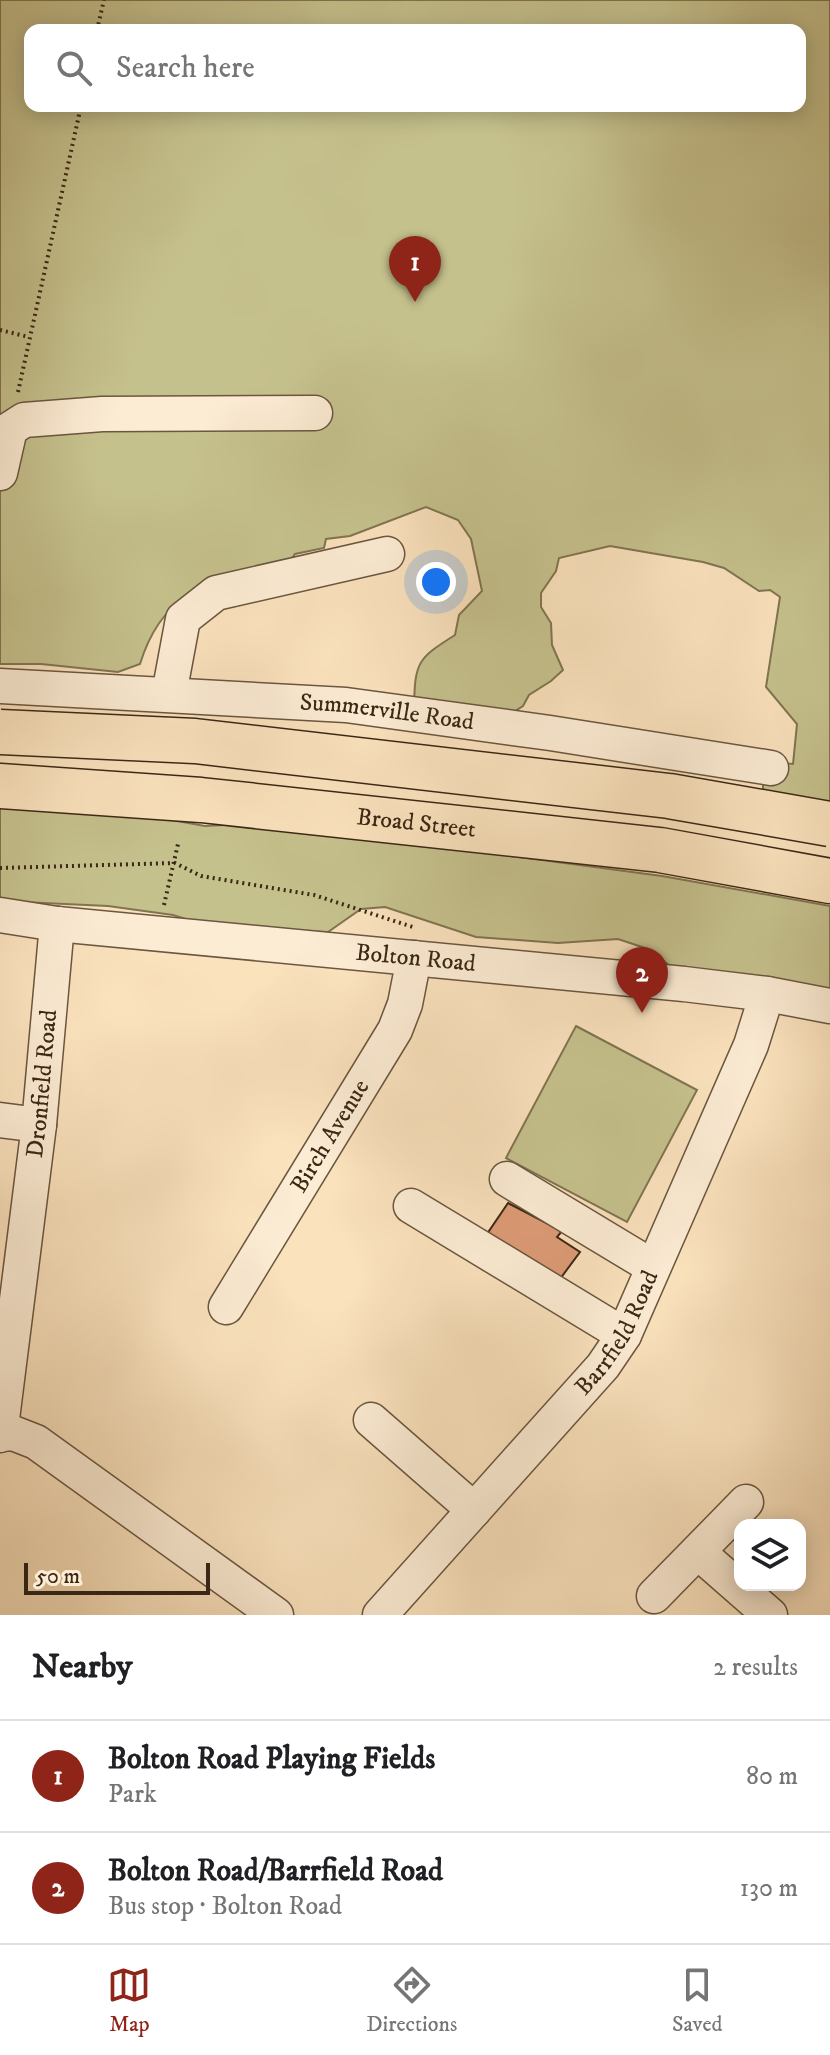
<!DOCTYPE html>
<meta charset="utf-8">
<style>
body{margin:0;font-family:"IM FELL DW Pica",serif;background:#f6f6f6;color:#202124}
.controls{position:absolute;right:24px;bottom:24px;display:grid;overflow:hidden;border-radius:16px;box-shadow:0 4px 20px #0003}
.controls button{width:72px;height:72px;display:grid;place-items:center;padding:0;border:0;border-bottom:2px solid #e0e0e0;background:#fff;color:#202124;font:40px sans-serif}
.scale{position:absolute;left:24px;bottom:20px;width:186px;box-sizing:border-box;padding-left:8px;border:4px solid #3b2715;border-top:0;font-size:22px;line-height:28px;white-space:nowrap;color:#3b2715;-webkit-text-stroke:6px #fcecd4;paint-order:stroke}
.you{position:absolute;left:436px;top:582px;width:28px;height:28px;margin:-20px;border:6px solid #fff;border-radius:50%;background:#1a73e8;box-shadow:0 0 0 12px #1a73e833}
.badge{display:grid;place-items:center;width:52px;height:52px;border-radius:50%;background:#8f2418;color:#fff;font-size:26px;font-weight:700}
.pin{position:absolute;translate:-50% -66px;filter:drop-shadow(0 2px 4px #0008)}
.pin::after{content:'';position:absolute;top:42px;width:28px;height:24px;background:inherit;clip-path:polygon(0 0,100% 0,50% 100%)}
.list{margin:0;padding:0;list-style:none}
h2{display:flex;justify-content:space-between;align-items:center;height:104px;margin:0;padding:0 32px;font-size:34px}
h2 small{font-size:26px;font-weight:400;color:#757577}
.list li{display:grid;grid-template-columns:52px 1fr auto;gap:24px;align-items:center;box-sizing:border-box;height:112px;padding:0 32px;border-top:2px solid #e0e0e0}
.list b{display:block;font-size:30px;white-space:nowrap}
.list p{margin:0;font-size:26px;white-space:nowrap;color:#757577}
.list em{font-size:26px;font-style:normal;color:#757577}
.icon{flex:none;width:44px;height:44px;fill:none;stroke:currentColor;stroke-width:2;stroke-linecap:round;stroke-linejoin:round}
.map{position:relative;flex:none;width:830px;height:1615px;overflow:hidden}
.search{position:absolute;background:#fff;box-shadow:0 4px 20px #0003;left:24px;right:24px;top:24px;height:88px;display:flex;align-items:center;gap:20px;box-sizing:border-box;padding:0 28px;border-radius:16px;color:#757577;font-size:30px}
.sheet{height:328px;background:#fff}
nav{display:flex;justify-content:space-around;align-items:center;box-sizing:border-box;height:112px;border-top:2px solid #e0e0e0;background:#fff;font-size:22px;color:#757577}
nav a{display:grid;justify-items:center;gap:4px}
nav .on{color:#8f2418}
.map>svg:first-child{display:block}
.green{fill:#c5c18d;stroke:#807451;stroke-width:2;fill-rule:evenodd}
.building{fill:#dd9b76;stroke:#3b2715;stroke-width:2}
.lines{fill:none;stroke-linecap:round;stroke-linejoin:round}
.minor-casing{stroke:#6b563f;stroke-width:37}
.highway-casing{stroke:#3b2715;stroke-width:47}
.path{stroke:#3b2715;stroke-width:4;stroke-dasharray:2 4;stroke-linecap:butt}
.minor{stroke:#fcecd4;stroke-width:34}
.highway{stroke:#fae2bd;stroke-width:44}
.highway-bridge-casing{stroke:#3b2715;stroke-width:47;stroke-linecap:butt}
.highway-bridge{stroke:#fae2bd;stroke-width:44}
.labels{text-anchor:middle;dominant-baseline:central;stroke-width:8;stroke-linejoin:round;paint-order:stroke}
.street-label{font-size:24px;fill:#3b2715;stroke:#fcecd4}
</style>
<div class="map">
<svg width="830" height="1615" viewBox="0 0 830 1615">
<rect width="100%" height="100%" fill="#fae2bd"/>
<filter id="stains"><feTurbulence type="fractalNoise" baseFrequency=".0025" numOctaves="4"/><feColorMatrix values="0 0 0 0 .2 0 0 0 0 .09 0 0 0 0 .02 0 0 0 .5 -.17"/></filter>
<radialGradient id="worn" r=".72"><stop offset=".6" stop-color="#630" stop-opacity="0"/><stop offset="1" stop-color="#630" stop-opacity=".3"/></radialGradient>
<!-- green -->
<path class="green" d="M0,0H830V808L763,792V777L783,763L793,764L797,724L766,687L780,597L770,590L759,591L724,568L703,562L610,546L559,558L556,571L541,593V607L551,623L552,645L563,670L551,681L529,695L523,706L504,718L414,707C415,662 417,659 455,635L459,615L482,591L471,539L458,520L426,507L350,536L326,539L324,548L295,554L289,563C217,582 165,583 140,664L118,672L41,664H0ZM30,30H800V106H30Z
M0,796L82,804L205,826L263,823L662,876L830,906V991L672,968L651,950L618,939L558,943L476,937L385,907L361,909L328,932L275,930L195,922L173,915L108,906L0,901Z
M576,1026L697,1090L627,1222L506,1158Z"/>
<!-- building -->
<path class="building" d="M508,1203L562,1231L557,1237L580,1252L560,1279L487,1234Z"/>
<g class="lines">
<defs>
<g id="minor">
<path d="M0,473L10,429L24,420L102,414L315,413"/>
<path id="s1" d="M0,686L346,705L550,733L771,768"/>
<path d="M169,694L183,619L216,593L387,554"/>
<path id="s2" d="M0,915L57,924L684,984L767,994L830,1006"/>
<path d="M0,1120L39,1125"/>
<path d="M507,1179L653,1267"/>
<path d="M411,1206L624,1335"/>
<path id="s3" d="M226,1307L395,1030L405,1004L414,958"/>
<path d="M371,1420L474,1510"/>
<path d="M0,1434L13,1433L36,1442L276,1615"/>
<path id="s4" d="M0,1435L39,1125L57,924"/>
<path d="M698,1552L770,1615"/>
<path d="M654,1596L746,1502"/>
<path id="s5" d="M380,1615L603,1366L624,1335L751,1045L767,994"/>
</g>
<g id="highway">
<path id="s6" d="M0,786L201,800L660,850L830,881"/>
</g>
</defs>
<!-- minor casing -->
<use href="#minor" class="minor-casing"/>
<!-- highway casing -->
<use href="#highway" class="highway-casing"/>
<!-- path -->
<path class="path" d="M97,30L104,0
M0,330L29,337
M18,392L81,106
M0,868L175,863L201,876L314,895L416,928
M164,905L178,844"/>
<!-- minor -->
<use href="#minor" class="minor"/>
<!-- highway -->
<use href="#highway" class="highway"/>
<defs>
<path id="highway-bridge" d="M0,732L195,741L669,796L830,824"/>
</defs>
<!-- highway-bridge casing -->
<use href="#highway-bridge" class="highway-bridge-casing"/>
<!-- highway-bridge -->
<use href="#highway-bridge" class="highway-bridge"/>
</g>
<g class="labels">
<!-- street labels -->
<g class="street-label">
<text stroke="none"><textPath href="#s1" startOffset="388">Summerville Road</textPath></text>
<text stroke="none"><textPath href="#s6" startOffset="418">Broad Street</textPath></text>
<text stroke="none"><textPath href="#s2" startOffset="418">Bolton Road</textPath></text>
<text stroke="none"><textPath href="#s4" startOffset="354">Dronfield Road</textPath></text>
<text stroke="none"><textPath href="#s3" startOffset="200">Birch Avenue</textPath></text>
<text stroke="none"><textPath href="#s5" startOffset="370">Barrfield Road</textPath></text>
</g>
</g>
<rect width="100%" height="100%" filter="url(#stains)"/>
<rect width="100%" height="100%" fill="url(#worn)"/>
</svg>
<div class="controls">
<button><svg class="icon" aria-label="layers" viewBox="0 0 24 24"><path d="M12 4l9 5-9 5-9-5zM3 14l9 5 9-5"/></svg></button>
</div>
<div class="scale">50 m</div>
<div class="you"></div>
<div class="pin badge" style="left:415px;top:302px">1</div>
<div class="pin badge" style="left:642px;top:1013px">2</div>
<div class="search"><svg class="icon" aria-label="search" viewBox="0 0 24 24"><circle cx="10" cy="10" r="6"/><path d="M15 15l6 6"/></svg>Search here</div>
</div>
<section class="sheet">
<h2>Nearby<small>2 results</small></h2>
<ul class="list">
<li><span class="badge">1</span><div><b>Bolton Road Playing Fields</b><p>Park</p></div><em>80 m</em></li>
<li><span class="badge">2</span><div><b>Bolton Road/Barrfield Road</b><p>Bus stop · Bolton Road</p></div><em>130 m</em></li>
</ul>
</section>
<nav>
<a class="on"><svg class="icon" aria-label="map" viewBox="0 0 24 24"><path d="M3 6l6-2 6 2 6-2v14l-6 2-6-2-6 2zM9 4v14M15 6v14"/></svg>Map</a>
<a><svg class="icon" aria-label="directions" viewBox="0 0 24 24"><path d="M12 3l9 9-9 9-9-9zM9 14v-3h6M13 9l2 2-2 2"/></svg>Directions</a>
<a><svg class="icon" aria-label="saved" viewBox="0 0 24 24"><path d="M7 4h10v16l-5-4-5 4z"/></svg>Saved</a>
</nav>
